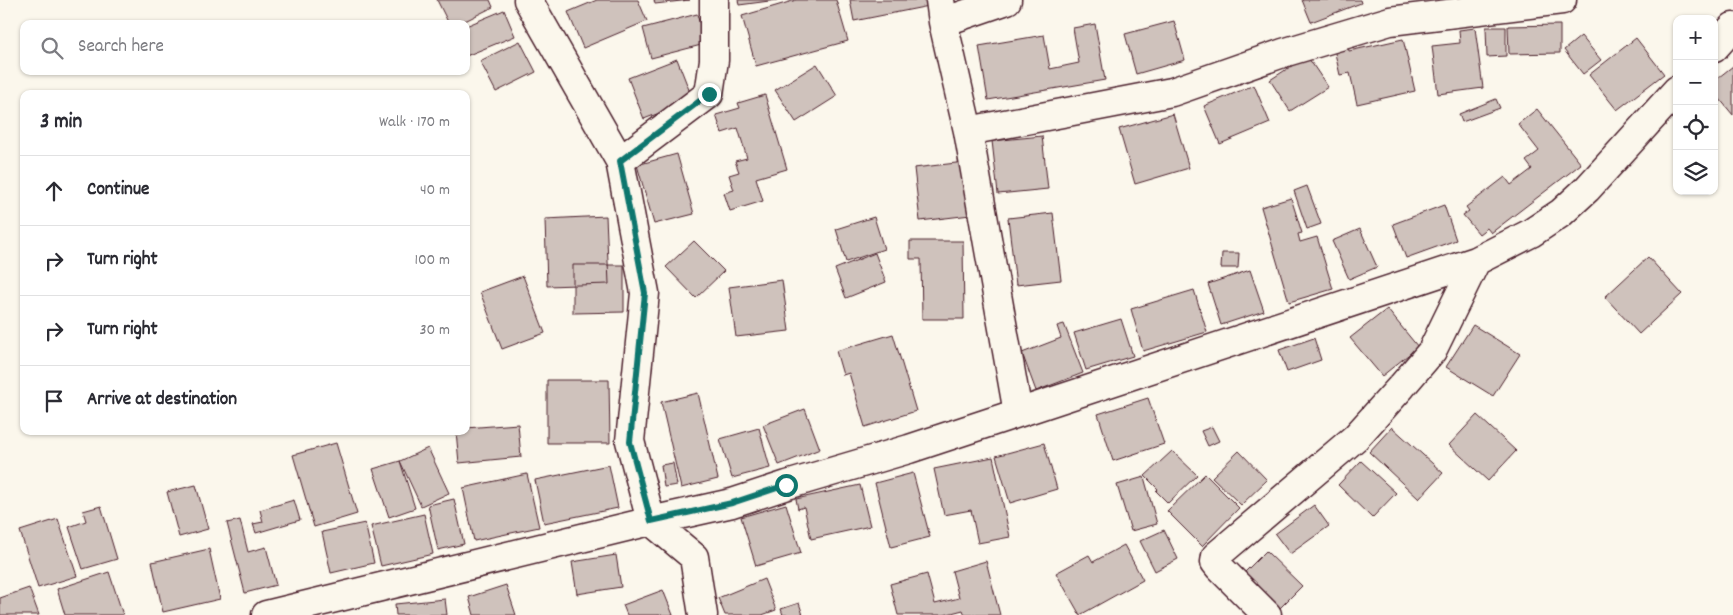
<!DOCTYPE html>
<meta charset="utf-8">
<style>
body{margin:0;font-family:Dekko,sans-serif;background:#f2f2f3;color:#2b2b33}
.controls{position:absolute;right:15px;top:15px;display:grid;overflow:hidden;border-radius:10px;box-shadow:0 1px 4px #0004}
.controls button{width:45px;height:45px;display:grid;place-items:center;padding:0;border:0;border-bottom:1px solid #e1e1e2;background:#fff;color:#2b2b33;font:25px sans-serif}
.stop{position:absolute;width:15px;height:15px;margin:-11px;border:4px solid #0f766e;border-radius:50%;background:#fff}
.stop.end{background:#0f766e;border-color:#fff;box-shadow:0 1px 5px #0008}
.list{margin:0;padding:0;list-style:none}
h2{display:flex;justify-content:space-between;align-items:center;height:65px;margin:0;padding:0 20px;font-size:21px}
h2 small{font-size:16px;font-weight:400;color:#7c7c81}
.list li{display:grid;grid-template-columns:32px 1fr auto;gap:15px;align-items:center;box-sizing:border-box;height:70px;padding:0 20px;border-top:1px solid #e1e1e2}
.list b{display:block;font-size:19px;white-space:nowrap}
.list em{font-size:16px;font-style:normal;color:#7c7c81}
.icon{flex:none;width:28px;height:28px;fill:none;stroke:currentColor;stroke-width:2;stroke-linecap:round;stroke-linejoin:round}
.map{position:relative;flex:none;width:1733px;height:615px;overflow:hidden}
.search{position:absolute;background:#fff;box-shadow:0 1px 4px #0004;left:20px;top:20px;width:450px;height:55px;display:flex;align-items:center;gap:12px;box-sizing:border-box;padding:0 18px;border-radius:10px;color:#7c7c81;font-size:19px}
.panel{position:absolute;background:#fff;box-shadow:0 1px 4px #0004;left:20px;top:90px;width:450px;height:345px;border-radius:10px}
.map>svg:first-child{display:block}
.building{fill:#cfc2bc;stroke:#4a1f2b}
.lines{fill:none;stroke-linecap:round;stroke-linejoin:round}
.minor-casing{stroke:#4a1f2b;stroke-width:31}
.minor{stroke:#fbf7ec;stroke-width:28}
.route{stroke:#0f766e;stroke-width:6}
</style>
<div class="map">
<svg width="1733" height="615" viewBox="0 0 1733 615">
<rect width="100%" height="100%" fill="#fbf7ec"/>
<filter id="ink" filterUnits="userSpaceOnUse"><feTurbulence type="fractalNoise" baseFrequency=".02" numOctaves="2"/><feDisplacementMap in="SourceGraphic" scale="10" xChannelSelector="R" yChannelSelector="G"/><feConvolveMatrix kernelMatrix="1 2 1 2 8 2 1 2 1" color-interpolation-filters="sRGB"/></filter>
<g filter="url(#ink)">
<!-- building -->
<path class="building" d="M437,0H490L493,7L459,24H449Z
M597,0H638L647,21L583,48L568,12Z
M654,0H690L655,4Z
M738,0H777L739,5Z
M796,0H836L848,41L756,66L742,16Z
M850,0H938L939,4L854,21Z
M1302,0H1360L1361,3L1311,22Z
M504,10L515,36L466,56V26Z
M697,14L705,44L651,58L643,28Z
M1174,21L1185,60L1136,74L1125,34Z
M1095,24L1105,80L988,100L979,46L1044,35L1050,69L1079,63L1073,28Z
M1560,25V53L1509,54L1508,26Z
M1486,27H1506V56L1487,57Z
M1475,28L1483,88L1438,94L1432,46L1460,43L1459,30Z
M1581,36L1601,60L1583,74L1564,50Z
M1636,38L1664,74L1617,110L1589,75Z
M1403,39L1415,91L1357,104L1350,73L1340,75L1334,49L1348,46L1349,51Z
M520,41L536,72L496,92L480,61Z
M1307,56L1328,87L1290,111L1270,80Z
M677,59L693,100L644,119L628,78Z
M817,64L837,96L796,122L775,90Z
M1733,66V115L1714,92V81Z
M1254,85L1270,123L1220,144L1204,106Z
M765,95L787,169L756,178L763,201L730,211L724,193L734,190L729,175L739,172L735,161L747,158L738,128L722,133L716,115L740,108L738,103Z
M1496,99L1500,108L1462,122L1459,114Z
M1537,109L1581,164L1491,233L1487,228L1479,234L1463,215L1469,211L1466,207L1505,177L1511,185L1532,169L1526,161L1539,151L1518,124Z
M1173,114L1189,168L1135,184L1119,129Z
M1042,136L1048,189L998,194L992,141Z
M677,154L694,214L654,224L637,165Z
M973,161L979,214L920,221L914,168Z
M1307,186L1321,224L1307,229L1294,191Z
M1291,198L1302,233L1298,234L1300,242L1317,237L1333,289L1289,302L1261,207Z
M1444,205L1456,240L1406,258L1393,224Z
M1053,213L1061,280L1016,285L1008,218Z
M606,216L609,284L547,286L545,219Z
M874,217L884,249L846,262L836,229Z
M1360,229L1377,267L1349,279L1332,241Z
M694,241L724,271L696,298L666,267Z
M910,241H963L964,319H922L921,259H910Z
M875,253L886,282L846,298L835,269Z
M1222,253H1239L1238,268H1221Z
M1648,257L1682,294L1639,334L1605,297Z
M573,265H624V312L573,313Z
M1250,270L1264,311L1221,325L1208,284Z
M523,276L545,333L502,349L480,292Z
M782,280L789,331L736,337L729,287Z
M1194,290L1207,332L1143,351L1131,309Z
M1387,309L1418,347L1382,376L1350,338Z
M1121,319L1133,356L1086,370L1074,333Z
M1064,324L1083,373L1036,391L1022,353L1061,338L1057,326Z
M1473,325L1520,354L1493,396L1446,367Z
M893,334L916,411L865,427L849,373L843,375L836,351Z
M1314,338L1321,360L1287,372L1279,350Z
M547,380H609L610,443H547Z
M698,393L718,479L681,488L661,402Z
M1148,398L1164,444L1113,461L1098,414Z
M805,409L820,449L779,465L763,425Z
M1477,415L1516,451L1488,481L1449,445Z
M518,424L521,457L459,463L456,431H466V428Z
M1212,427L1219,441L1208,446L1201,431Z
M1392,427L1443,473L1419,499L1369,452Z
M759,428L770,468L732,478L720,439Z
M336,443L357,514L314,527L293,455Z
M1044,443L1057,489L1010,503L996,456Z
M428,448L449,493L421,506L400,461Z
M1172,451L1197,475L1168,503L1156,491L1158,489L1145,476Z
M1239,451L1267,480L1241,505L1212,477Z
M993,457L1010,537L978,543L971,510L944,515L934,469Z
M400,461L415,508L389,517L373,469Z
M1361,461L1396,493L1372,518L1338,485Z
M673,463L677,485L664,487L661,465Z
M609,465L618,508L544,523L535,480Z
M913,473L930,537L891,547L875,483Z
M527,474L539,527L474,541L463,488Z
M1205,474L1239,508L1202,546L1167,511Z
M1144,477L1157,524L1131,531L1117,485Z
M196,485L208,529L179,537L167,492Z
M860,485L870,526L811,539L804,507L798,509L796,499Z
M454,499L464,544L438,550L428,505Z
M294,500L300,520L256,533L253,524L263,522L260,510Z
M786,504L801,553L756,566L741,517Z
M1314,505L1329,526L1290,554L1275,534Z
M101,506L117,559L83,569L69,527L86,521L83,511Z
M424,514L433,554L381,566L371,526Z
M58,519L77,576L38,588L20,531Z
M240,520L248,552L266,547L276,585L245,593L227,523Z
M365,523L374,563L331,573L322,532Z
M1164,530L1178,559L1155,571L1140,541Z
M1124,545L1143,580L1080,615L1056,573L1089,555L1093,562Z
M209,549L220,599L163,612L152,562Z
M1266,551L1302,586L1278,610L1242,575Z
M616,555L621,587L577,594L572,562Z
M986,561L1000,615H965L963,610L944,615H898L890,584L927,574L935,604L959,598L952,571Z
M109,572L123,615H65L57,589Z
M764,579L776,610L762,615H725L718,598Z
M506,585L516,615H474L469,597Z
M29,588L39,615H0V598Z
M663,590L673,615H627L623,605Z
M445,599L447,615H396L395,604Z
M799,603L803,615H783L781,609Z"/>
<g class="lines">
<defs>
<path id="minor" d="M943,22L1007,0
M1714,48L1733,27
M968,131L1172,92L1283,53L1390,21L1562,0
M620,161L709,94L714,60V0
M1018,413L1476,261L1531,233L1561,213L1587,189L1677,90
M651,521L732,503L787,485L909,449L1018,413L968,131L943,22L940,0
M651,521L694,557L703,615
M266,615L651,521L630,441L645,293L620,161L528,0
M1267,615L1219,567L1215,562L1216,556L1356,437L1402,386L1432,351L1476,261"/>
</defs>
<!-- minor casing -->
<use href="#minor" class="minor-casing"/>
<!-- minor -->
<use href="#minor" class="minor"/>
</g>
</g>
<g class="lines" filter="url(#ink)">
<!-- route -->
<path class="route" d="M709,94L620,161L645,293L630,442L651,521L732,503L786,485"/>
</g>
</svg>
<div class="controls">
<button>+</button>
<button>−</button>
<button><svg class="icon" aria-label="locate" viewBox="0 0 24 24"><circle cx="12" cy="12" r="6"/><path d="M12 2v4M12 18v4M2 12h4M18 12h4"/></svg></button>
<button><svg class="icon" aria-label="layers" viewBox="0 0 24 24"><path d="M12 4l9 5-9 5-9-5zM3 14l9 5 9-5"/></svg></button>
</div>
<div class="stop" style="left:786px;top:485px"></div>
<div class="stop end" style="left:709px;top:94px"></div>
<div class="search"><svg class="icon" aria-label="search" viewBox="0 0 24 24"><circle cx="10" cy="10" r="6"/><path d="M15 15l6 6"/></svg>Search here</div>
<section class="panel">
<h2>3 min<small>Walk · 170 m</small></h2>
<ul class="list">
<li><svg class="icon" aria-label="ahead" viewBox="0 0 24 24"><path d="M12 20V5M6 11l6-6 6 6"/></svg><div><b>Continue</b></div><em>40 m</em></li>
<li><svg class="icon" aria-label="right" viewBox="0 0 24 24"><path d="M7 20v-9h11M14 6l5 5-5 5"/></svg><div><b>Turn right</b></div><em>100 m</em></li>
<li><svg class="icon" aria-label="right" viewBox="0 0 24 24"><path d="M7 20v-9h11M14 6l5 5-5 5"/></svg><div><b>Turn right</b></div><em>30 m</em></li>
<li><svg class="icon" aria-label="arrive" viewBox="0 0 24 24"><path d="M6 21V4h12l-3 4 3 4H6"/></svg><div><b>Arrive at destination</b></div></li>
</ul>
</section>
</div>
